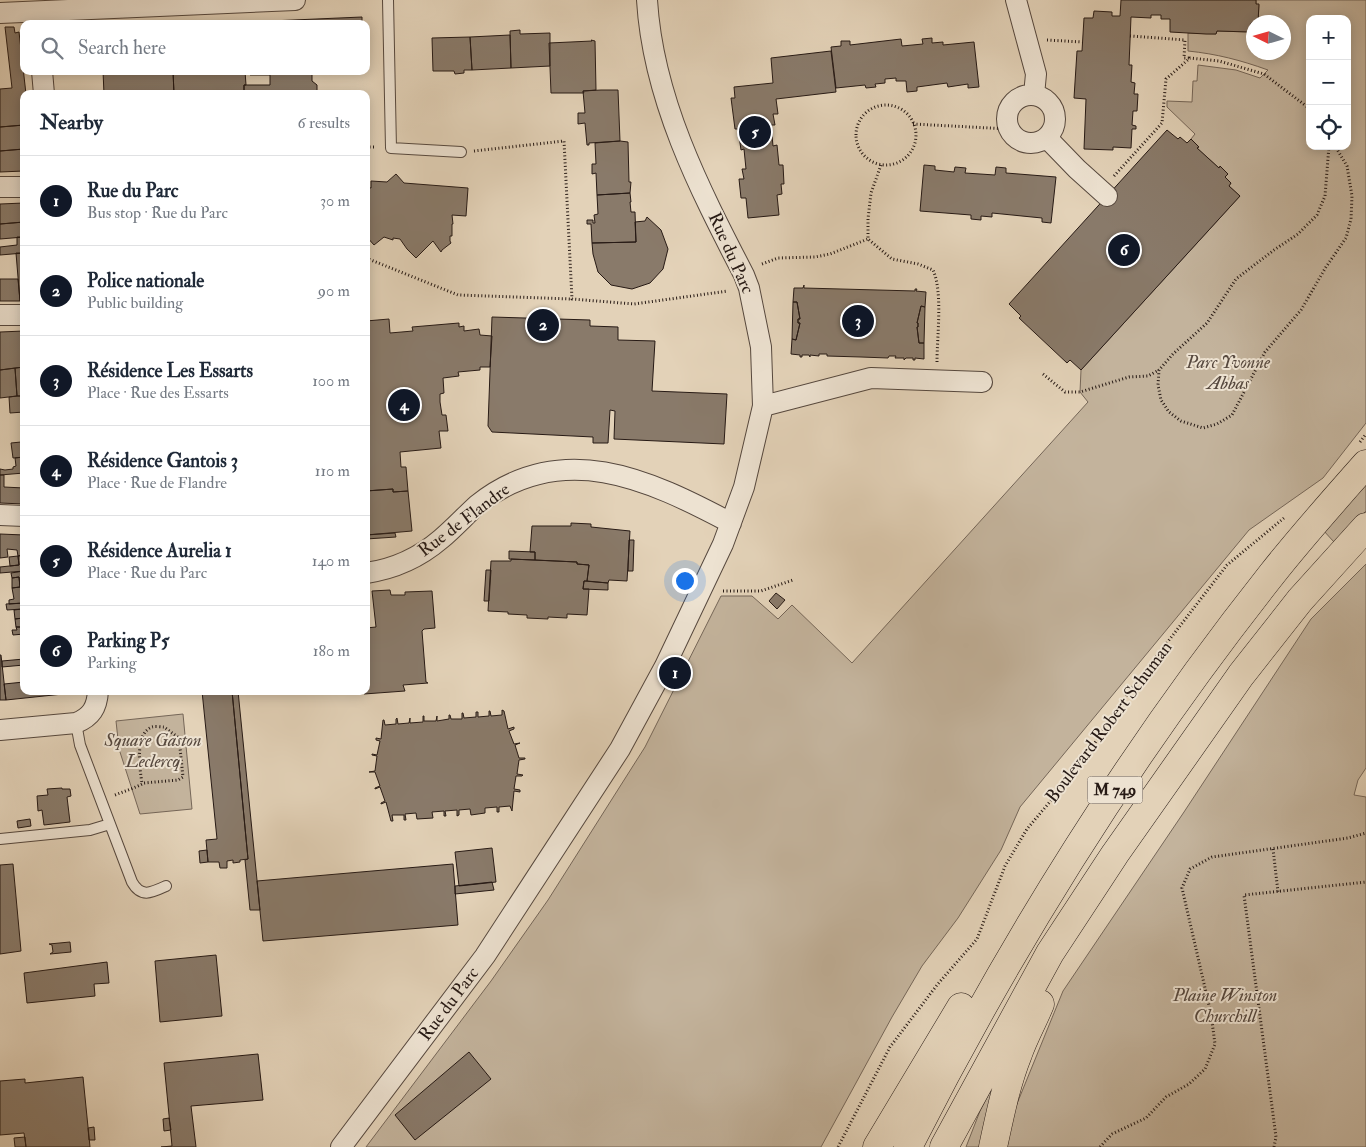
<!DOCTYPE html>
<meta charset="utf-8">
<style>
body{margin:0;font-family:"IM FELL Double Pica",serif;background:#f2f2f3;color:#1f2937}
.controls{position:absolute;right:15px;top:15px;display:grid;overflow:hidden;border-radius:10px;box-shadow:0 2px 12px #0003}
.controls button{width:45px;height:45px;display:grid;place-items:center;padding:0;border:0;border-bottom:1px solid #e0e1e3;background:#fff;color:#1f2937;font:25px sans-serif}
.compass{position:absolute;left:1246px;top:15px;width:45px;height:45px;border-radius:50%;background:#fff;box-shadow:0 2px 12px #0003;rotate:275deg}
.you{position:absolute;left:684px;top:580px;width:18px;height:18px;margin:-12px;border:4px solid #fff;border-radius:50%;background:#1a73e8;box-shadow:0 0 0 8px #1a73e833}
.badge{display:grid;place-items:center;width:32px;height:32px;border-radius:50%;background:#111827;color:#fff;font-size:16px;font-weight:700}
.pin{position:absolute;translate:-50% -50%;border:2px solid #fff;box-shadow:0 1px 5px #0006}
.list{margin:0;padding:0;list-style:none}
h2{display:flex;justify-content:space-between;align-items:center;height:65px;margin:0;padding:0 20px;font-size:21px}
h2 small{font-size:16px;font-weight:400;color:#747a83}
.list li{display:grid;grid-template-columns:32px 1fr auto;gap:15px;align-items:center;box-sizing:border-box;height:90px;padding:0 20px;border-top:1px solid #e0e1e3}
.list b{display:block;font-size:19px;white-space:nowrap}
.list p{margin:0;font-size:16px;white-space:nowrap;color:#747a83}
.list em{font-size:16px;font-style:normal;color:#747a83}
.icon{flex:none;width:28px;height:28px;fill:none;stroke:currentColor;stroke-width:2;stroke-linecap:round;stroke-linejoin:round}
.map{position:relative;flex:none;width:1366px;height:1147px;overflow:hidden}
.search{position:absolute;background:#fff;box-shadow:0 2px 12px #0003;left:20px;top:20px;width:350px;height:55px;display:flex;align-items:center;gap:12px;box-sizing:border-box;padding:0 18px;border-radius:10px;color:#747a83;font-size:19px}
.panel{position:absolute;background:#fff;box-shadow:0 2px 12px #0003;left:20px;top:90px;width:350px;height:605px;border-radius:10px}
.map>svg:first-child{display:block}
.green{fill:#c3b39c;stroke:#756658;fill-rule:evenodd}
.building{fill:#897a6a;stroke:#271a15}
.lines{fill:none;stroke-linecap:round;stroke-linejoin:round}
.service-casing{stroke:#56483e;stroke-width:12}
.minor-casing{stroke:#56483e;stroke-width:22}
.trunk-casing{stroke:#271a15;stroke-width:29}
.path{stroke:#271a15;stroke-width:3;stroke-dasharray:1 2.5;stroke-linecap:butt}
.service{stroke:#ede2d1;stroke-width:10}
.minor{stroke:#ede2d1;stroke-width:20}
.trunk{stroke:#e3d2b8;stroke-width:28}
.labels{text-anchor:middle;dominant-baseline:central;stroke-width:4;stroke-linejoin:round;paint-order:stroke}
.shield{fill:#ede2d1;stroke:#62564d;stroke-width:1}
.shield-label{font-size:16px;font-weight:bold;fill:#271a15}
.street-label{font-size:18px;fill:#271a15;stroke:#ede2d1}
.park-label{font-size:18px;font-style:italic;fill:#56483e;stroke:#ede2d1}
</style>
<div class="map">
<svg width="1366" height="1147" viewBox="0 0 1366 1147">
<rect width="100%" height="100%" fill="#e3d2b8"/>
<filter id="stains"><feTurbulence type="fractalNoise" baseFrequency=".004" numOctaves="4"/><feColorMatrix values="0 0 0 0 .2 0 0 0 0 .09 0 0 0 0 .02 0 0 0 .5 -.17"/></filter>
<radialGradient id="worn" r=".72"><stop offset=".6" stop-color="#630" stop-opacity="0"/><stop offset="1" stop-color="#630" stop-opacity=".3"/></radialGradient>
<!-- green -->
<path class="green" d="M1256,0H1366V423L1323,478L1249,530L1020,807L1001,850L958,918L922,966L892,1017L821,1147H366L491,981L548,900L645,747L721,596H752L778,619L792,605L852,663L1088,402L1080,392L1081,370L1240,196L1229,186L1231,183L1225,177L1228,174L1220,167L1219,168L1197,148L1198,147L1191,139L1195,134L1167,107V101L1192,102L1193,81H1197L1198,65L1236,70L1260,78L1268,70C1240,60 1217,54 1188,51V33L1216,34L1217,31L1250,32L1251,23H1253L1254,52H1284V22H1258L1259,5L1256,4ZM1310,19H1347V146H1310Z
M1366,485V511L1334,542L1323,530Z
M1366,564V768L1358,780L1354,795L1366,797V1147H1007L1014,1111L1063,991L1184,812L1311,619Z
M183,714L192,809L140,814L119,749L116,721Z
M1002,1068L981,1147H966L980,1111Z"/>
<!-- building -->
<path class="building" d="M1121,0H1256V4H1259L1258,22L1251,23L1250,32L1217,31L1216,34H1206L1170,32V19H1161V15H1151V18L1131,17L1129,65H1132L1131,82L1135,83L1134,94H1138L1137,111H1133L1132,125L1136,126V129H1132L1131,148L1113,147V150L1084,149L1086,99L1074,98L1077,51H1082L1084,18H1093L1094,11L1112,12V16H1120Z
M362,17V24H248V22Z
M5,27H14L15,33L19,32L26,94H24V125L0,127V89L12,88Z
M520,30V34L550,33V66L511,68L510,31Z
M510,35L511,68L472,70L470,37Z
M470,37L472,70H464V73L455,74L454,71H433L432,38Z
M932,38V43L943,42V45L974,42L979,87L968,88V84L948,87L947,83L917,87V91L907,92L906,81H896V78L885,79V83L875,84L876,87L866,88L865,85L836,88L831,47L841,46V41H850V45L901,39L902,46L923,44L922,39Z
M591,40L595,41L596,90L583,91L584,93H551L549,43L592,41Z
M831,51L836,92L776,99L778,114H773L775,125H771L773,146L777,145L779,165H783L784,184H781L782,194L777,195L779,215L748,218L746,198H741L739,179H744L742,169H746L744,149L741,150L738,129H735L731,98H735L734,87L773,83L771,58Z
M103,71H173L174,94H104Z
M173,71H245L246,85H244V94H174Z
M250,71H339L312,73V81L317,85V94H244V85H270V75H250Z
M601,90H618L620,141L589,143V145H587L585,123L578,124V113H585L583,91Z
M24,125V149L0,151V127Z
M1167,130L1178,139L1180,137L1187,143L1191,139L1199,147L1197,148L1219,168L1220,166L1228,174L1225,177L1231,183L1229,186L1240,196L1081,370L1070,360L1067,363L1019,318L1021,316L1009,304Z
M620,141L628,142L629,182H631L630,193L597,195L596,173L592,174V164H596L595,143Z
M24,149V171L0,172V151Z
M924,165L935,166V170L954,172L955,167L966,168L965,173L995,175L996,167L1006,168V173L1056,177L1051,223L1042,222V218L992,213V217L981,216V220L971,219V215L920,211Z
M396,174L404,183L468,188L466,216L452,215L453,224H452V236H450V241L451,243L442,250L441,252L433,241L416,258L407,249L400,239L393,238V240L384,237L374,245L366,236V187L371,188V181L387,182Z
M630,193L631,202H630L631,212H635L636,242L592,243L591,224H587V220H593V223H595L594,215L598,214L597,195Z
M24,203V222L0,224V204Z
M647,217L661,230L668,249L663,269L650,283L632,289L611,285L598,272L593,254L592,243L636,242L635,222L645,221Z
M24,222V237L0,239V224Z
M17,237H24V253L0,255V247L17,245Z
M16,253H24V301H20Z
M0,279H18L20,301H0Z
M804,285V288L915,291V289H917L916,291L926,292L925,307L921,306L917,323H918V327H917L919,343H924V359L915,358V360H913V358H906L904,360V358H895L896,356H889L888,358L861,357L827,356V354H819V356L810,355V357L809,355H802V357H800V355L791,354L792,339L796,340L800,323H798V319H800L797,302H793L794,288H803Z
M793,302H797L800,319H798V323H800L796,340L792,339Z
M921,306L925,307L924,343H919L917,327H918V323H917Z
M492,317L590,320V326L618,327V340L655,341L652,391L727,394L724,444L614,439L615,411L610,410L608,443H593V437L492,432L488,426Z
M389,319L390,333L413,331L412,327L459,323V327L464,326V331L479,329L480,335L492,336L490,367H480V370L458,372L459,376L443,378L444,393L440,394V402L442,415H446L448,431H439L441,448L400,452L401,467H406L408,491L393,492V489L366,491V321Z
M24,331V367L0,370V332Z
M24,367V396H17L15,368Z
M15,368L17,396L0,398V370Z
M17,396H24V412L10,413L9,397Z
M21,442H24V457L13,458L11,443Z
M24,457V473L0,475V469L5,470L13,469V467L16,466L15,458Z
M0,475H4V487L24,488V504L0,503Z
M393,489V492L408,491L412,531L366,535V491Z
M571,523L591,524V527L630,531L627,581L609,580L608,583L587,581L589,565L577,564V562L535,560V552H530L532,526H571Z
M395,533L396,537L366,539V535Z
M0,534L24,535V555L18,556L17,550L7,549L8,557L0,558Z
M629,540H634L633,571H628Z
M509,551L535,552V560L509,559Z
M24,555V571L0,573V567L19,565L18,556Z
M18,556L19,565L10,566L9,557Z
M511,559L577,562V564L589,565L587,581H584L583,589H589L587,615L567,614V618L548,617V619L527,618V615L508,614V612L488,611L491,561H511Z
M486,570H491L489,601H484Z
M24,571V587H20L19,577L12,578L11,573Z
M19,577L20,587L12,588V578Z
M584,581L608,583V590L583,589Z
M20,587H24V603L9,604V600L14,599L12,588Z
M390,590L391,595H405V592L432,591L435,628L424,629L422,631L426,682L428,683L403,685L405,691L364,694L366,691V628L376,627L372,591Z
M776,593L785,600L777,609L769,601Z
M24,603V618L22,609L7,610L6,604Z
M22,609L23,618L15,619L14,610Z
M23,618L24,627H16L15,619Z
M16,627H24V634L13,635L12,630H17Z
M0,655H1L6,700H0Z
M24,659V665L2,667V661Z
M24,682V691H65L63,694L6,700L4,684Z
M202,691H232L248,859L240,860V862L233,863V860L227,861V868H220L219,862H208L206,840L217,839Z
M232,691H238L260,910H250L245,860L248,859Z
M502,710L504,711L508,729L514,727V729L509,731L514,744L520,743L515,745L519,758H525V759L519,760L517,774L523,775L522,776H516L514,789L520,790V792L514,791L512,811L510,806L499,807V812H497V807L485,808V813L471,815L470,809L459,810V815L457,816V810L445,811L446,816H444V811L432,812L433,818L417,819L416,813L405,814L406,820H404V815H392L393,821H391L386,802L381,804V803L385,801L380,787L375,789V788L380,786L375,772H369L375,771L377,756L372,755V754L377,755L380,741L376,740V738L381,739L383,720H384L385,725L396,724V719L397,718L398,724L409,723L410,718V723L423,722V716H424V721H436L437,716V721L449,719V715H450L451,719H462V713H463L464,718L476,717V712H478V717L489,716V711H490L491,716L502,715Z
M62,788V789H70L71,796L67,797L70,822L44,825L42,810L38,811L37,796L48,795L47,789Z
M30,819L31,826L18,828L17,821Z
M492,848L496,882L459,886L455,852Z
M207,850L208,862L200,863L199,851Z
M13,864L21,951L0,954V865Z
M453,864L458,925L263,941L257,881Z
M492,882L494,890L455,894V886Z
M70,942L71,952L50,954L53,952L52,945L49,944Z
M216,955L222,1016L160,1022L155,961Z
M107,962L109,983L94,984L95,996L27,1003L24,973Z
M469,1052L491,1079L415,1140L395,1115Z
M258,1054L263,1100L191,1106L196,1147H161L172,1146L164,1063Z
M83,1077L90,1147H26L24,1133L0,1135V1081L25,1079V1083Z
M169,1118L171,1130L164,1131L163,1119Z
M94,1127L95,1140H89L88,1128Z
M25,1137L26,1147H15L14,1138Z"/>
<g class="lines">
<defs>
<path id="service" d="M388,0L391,148L461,152
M76,723L80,745L132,882C141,898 151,893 166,886
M0,839L90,830L110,824"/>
<path id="minor" d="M1016,0L1036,74L1034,95
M0,13L295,0
M42,71L44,94
M1007 119a24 24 0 1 1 48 0a24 24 0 1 1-48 0Z
M1047,138L1077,169L1107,196
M0,187H24
M0,315H24
M763,406L871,378L982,382
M0,515L24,516
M366,573C394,569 420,557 441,539C454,528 465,516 477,505C561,438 648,479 731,523
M0,730L76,723C91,717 97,708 98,691
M341,1147L485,956L620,749L665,666L723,544L744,487L763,406L761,347L749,288L744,275C699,188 653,99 647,0"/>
<path id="trunk" d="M877,1147L961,1007
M908,1147C1010,945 1131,752 1272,574C1302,536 1334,500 1366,464
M944,1147L1050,953L1115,854L1241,675L1300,600L1366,527
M993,1147C1000,1115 1006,1084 1018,1054C1024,1037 1033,1021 1040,1004"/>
</defs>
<!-- service casing -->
<use href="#service" class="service-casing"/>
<!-- minor casing -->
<use href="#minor" class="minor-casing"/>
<!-- trunk casing -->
<use href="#trunk" class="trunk-casing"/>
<!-- path -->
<path class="path" d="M1130,36L1185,40L1184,58H1190
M1047,40L1082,42
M856 135a30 30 0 1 1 60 0a30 30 0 1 1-60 0Z
M913,124L1009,129
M1329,146L1325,196L1317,215L1298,234L1274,250L1236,279L1207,323L1173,354L1159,370L1158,385L1161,400L1169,412L1181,421L1203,428L1217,424L1232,415L1265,352L1301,310L1326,267L1346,238L1351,219L1352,196L1347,166L1335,146
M366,147H376
M474,151L564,141L572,299L634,304L728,291
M881,165L871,193L868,219V239L892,259L918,264L933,270C943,292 937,336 937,362
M1114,176L1162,123L1166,79L1190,58L1219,61L1264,74L1310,109
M366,258L458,295L572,299
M762,264L778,258L815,257L830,254L868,239
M1043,374L1065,392H1080L1129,377L1148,376L1159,370
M1360,442L1366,434
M723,591H761L793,580
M115,795C125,791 135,788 144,783L178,780L183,777L179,738L164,727C161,727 155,726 152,727C134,734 140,769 142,784
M1273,849L1278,892
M838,1147L890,1047L937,985L977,939L1005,866L1027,829L1080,766L1122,701L1227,565L1284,518
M1100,1147L1112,1134L1146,1118L1166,1097L1189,1084L1205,1069L1215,1044L1211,1014L1182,888L1190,869L1212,857L1348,838L1366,833
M1274,1147L1276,1137L1244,895L1366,882"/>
<!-- service -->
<use href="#service" class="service"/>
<!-- minor -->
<use href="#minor" class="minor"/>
<!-- trunk -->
<use href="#trunk" class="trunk"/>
</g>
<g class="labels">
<!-- shield labels -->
<rect class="shield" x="1087.5" y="776.5" width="55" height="27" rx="4"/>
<g class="shield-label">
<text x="1115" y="790">M 749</text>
</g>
<!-- street labels -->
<g class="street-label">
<text transform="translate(731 253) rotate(66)">Rue du Parc</text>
<text transform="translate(464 520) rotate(-37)">Rue de Flandre</text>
<text transform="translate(1109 722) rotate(-53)">Boulevard Robert Schuman</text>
<text transform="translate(449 1004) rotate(-53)">Rue du Parc</text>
</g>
<!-- park labels -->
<g class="park-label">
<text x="1228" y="362">Parc Yvonne<tspan x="1228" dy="21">Abbas</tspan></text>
<text x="153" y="740">Square Gaston<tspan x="153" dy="21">Leclercq</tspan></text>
<text x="1225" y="995">Plaine Winston<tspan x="1225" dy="21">Churchill</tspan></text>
</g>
</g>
<rect width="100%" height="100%" filter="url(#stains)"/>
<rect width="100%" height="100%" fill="url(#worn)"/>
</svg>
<div class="controls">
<button>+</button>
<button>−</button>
<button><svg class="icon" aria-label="locate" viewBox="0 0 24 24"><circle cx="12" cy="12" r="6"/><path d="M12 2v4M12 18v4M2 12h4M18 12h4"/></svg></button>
</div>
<svg class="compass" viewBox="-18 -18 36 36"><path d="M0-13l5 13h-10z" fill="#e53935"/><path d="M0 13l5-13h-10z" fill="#747a83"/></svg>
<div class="you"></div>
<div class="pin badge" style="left:675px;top:673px">1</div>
<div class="pin badge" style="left:543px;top:325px">2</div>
<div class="pin badge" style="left:858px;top:321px">3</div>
<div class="pin badge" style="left:404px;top:405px">4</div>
<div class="pin badge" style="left:755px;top:132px">5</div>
<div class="pin badge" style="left:1124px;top:250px">6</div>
<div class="search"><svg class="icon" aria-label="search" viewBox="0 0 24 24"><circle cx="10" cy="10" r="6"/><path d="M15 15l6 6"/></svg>Search here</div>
<section class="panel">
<h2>Nearby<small>6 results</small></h2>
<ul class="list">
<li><span class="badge">1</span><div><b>Rue du Parc</b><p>Bus stop · Rue du Parc</p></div><em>30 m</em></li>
<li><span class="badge">2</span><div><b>Police nationale</b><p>Public building</p></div><em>90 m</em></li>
<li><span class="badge">3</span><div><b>Résidence Les Essarts</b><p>Place · Rue des Essarts</p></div><em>100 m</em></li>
<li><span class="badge">4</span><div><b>Résidence Gantois 3</b><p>Place · Rue de Flandre</p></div><em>110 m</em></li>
<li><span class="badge">5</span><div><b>Résidence Aurelia 1</b><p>Place · Rue du Parc</p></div><em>140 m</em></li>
<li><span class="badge">6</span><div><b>Parking P5</b><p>Parking</p></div><em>180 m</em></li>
</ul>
</section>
</div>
